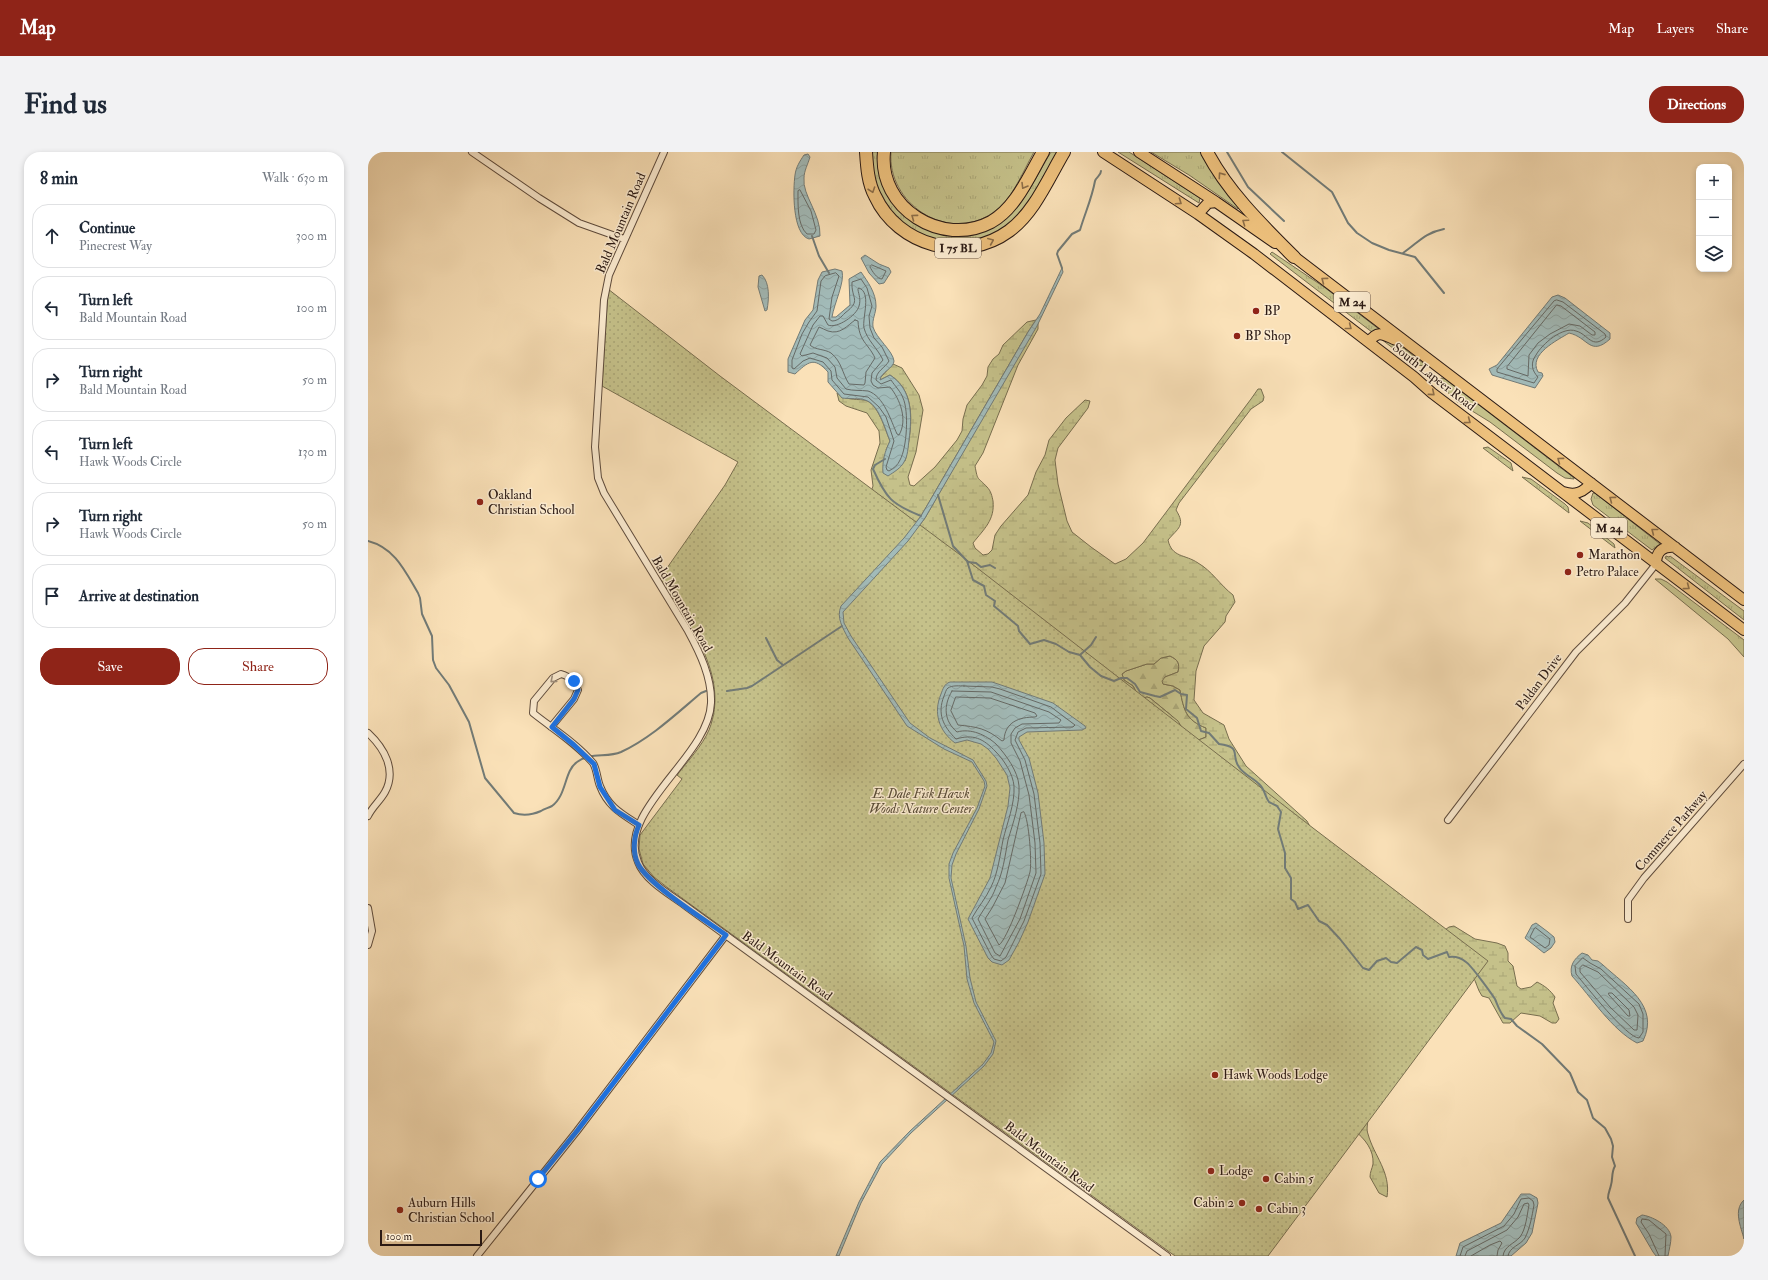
<!DOCTYPE html>
<meta charset="utf-8">
<style>
body{margin:0;font-family:"IM FELL Double Pica",serif;background:#f2f2f3;color:#1f2937}
.controls{position:absolute;right:12px;top:12px;display:grid;overflow:hidden;border-radius:8px;box-shadow:0 2px 6px #0003}
.controls button{width:36px;height:36px;display:grid;place-items:center;padding:0;border:0;border-bottom:1px solid #e0e1e3;background:#fff;color:#1f2937;font:20px sans-serif}
.scale{position:absolute;left:12px;bottom:10px;width:102px;box-sizing:border-box;padding-left:4px;border:2px solid #2b1a14;border-top:0;font-size:11px;line-height:14px;white-space:nowrap;color:#2b1a14;-webkit-text-stroke:3px #fcecd1;paint-order:stroke}
.stop{position:absolute;width:12px;height:12px;margin:-9px;border:3px solid #1a73e8;border-radius:50%;background:#fff}
.stop.end{background:#1a73e8;border-color:#fff;box-shadow:0 1px 4px #0008}
.list{margin:0;padding:0;list-style:none}
h2{display:flex;justify-content:space-between;align-items:center;height:52px;margin:0;padding:0 16px;font-size:17px}
h2 small{font-size:13px;font-weight:400;color:#747a83}
.list li{display:grid;grid-template-columns:26px 1fr auto;gap:12px;align-items:center;box-sizing:border-box;height:64px;margin:0 8px 8px;padding:0 8px;border:1px solid #e0e1e3;border-radius:16px}
.list b{display:block;font-size:15px;white-space:nowrap}
.list p{margin:0;font-size:13px;white-space:nowrap;color:#747a83}
.list em{font-size:13px;font-style:normal;color:#747a83}
.actions{display:flex;gap:8px;padding:12px 16px}
.actions a{flex:1;padding:9px 0;border:1px solid #8f2418;border-radius:16px;text-align:center;font-size:14px;color:#8f2418}
.actions .main{background:#8f2418;color:#fff}
.icon{flex:none;width:22px;height:22px;fill:none;stroke:currentColor;stroke-width:2;stroke-linecap:round;stroke-linejoin:round}
.map{position:relative;flex:none;width:1376px;height:1104px;overflow:hidden;border-radius:16px}
header{display:flex;align-items:center;gap:24px;box-sizing:border-box;height:56px;padding:0 20px;background:#8f2418;color:#fff}
header strong{font-size:19px}
nav{display:flex;gap:22px;margin-inline-start:auto;font-size:14px}
.intro{display:flex;align-items:center;justify-content:space-between;box-sizing:border-box;height:96px;padding:0 24px}
h1{margin:0;font-size:28px}
.button{padding:10px 18px;border-radius:16px;background:#8f2418;color:#fff;font-size:14px;font-weight:700}
main{display:flex;gap:24px;padding:0 24px}
aside{flex:1;background:#fff;border-radius:16px;box-shadow:0 2px 6px #0003}
.map>svg:first-child{display:block}
.grass{fill:url(#grass-tufts);stroke:#786e4f}
.forest{fill:url(#forest-firs);stroke:#786e4f}
.wetland{fill:url(#wetland-marsh);stroke:#786e4f;fill-rule:evenodd}
.park{fill:url(#park-dots);stroke:#786e4f}
.water{fill:url(#water-waves);stroke:#727b77}
.lines{fill:none;stroke-linecap:round;stroke-linejoin:round}
.shore{stroke:#666a66;stroke-width:1}
.stream{stroke:#727b77;stroke-width:2}
.street-casing{stroke:#5f4c3d;stroke-width:8}
.primary-casing{stroke:#2b1a14;stroke-width:12}
.highway-casing{stroke:#2b1a14;stroke-width:14}
.street{stroke:#fcecd1;stroke-width:6}
.primary{stroke:#edc07c;stroke-width:10}
.highway{stroke:#edc07c;stroke-width:12}
.oneway{stroke:#8c6d48}
.oneway2{stroke:#9e8e7c}
.route{stroke:#1a73e8;stroke-width:5}
.poi-dot{fill:#8f2418;stroke:#fcecd1;stroke-width:1.5}
.labels{text-anchor:middle;dominant-baseline:central;stroke-width:3;stroke-linejoin:round;paint-order:stroke}
.shield{fill:#fcecd1;stroke:#6a594d;stroke-width:1}
.shield-label{font-size:12px;font-weight:bold;fill:#2b1a14}
.street-label{font-size:13px;fill:#2b1a14;stroke:#fcecd1}
.poi-label{font-size:13px;fill:#2b1a14;stroke:#fcecd1;text-anchor:start}
.park-label{font-size:13px;font-style:italic;fill:#594c37;stroke:#fcecd1}
</style>
<header>
<strong>Map</strong>
<nav><a>Map</a><a>Layers</a><a>Share</a></nav>
</header>
<div class="intro"><h1>Find us</h1><a class="button">Directions</a></div>
<main>
<aside>
<h2>8 min<small>Walk · 630 m</small></h2>
<ul class="list">
<li><svg class="icon" aria-label="ahead" viewBox="0 0 24 24"><path d="M12 20V5M6 11l6-6 6 6"/></svg><div><b>Continue</b><p>Pinecrest Way</p></div><em>300 m</em></li>
<li><svg class="icon" aria-label="left" viewBox="0 0 24 24"><path d="M17 20v-9H6M10 6l-5 5 5 5"/></svg><div><b>Turn left</b><p>Bald Mountain Road</p></div><em>100 m</em></li>
<li><svg class="icon" aria-label="right" viewBox="0 0 24 24"><path d="M7 20v-9h11M14 6l5 5-5 5"/></svg><div><b>Turn right</b><p>Bald Mountain Road</p></div><em>50 m</em></li>
<li><svg class="icon" aria-label="left" viewBox="0 0 24 24"><path d="M17 20v-9H6M10 6l-5 5 5 5"/></svg><div><b>Turn left</b><p>Hawk Woods Circle</p></div><em>130 m</em></li>
<li><svg class="icon" aria-label="right" viewBox="0 0 24 24"><path d="M7 20v-9h11M14 6l5 5-5 5"/></svg><div><b>Turn right</b><p>Hawk Woods Circle</p></div><em>50 m</em></li>
<li><svg class="icon" aria-label="arrive" viewBox="0 0 24 24"><path d="M6 21V4h12l-3 4 3 4H6"/></svg><div><b>Arrive at destination</b></div></li>
</ul>
<div class="actions"><a class="main">Save</a><a>Share</a></div>
</aside>
<div class="map">
<svg width="1376" height="1104" viewBox="0 0 1376 1104">
<defs>
<pattern id="grass-tufts" width="24" height="20" patternUnits="userSpaceOnUse"><rect width="24" height="20" fill="#c5c18a"/><path d="M3 7l-1-3M5 7V3M7 7l1-3M15 17l-1-3M17 17v-4M19 17l1-3" fill="none" stroke="#a9a576"/></pattern>
<pattern id="forest-firs" width="22" height="20" patternUnits="userSpaceOnUse"><rect width="22" height="20" fill="#c5c18a"/><path d="M5 1l3.5 6h-7zM16 11l3.5 6h-7z" fill="#a9a576"/></pattern>
<pattern id="wetland-marsh" width="20" height="14" patternUnits="userSpaceOnUse"><rect width="20" height="14" fill="#c5c18a"/><path d="M1 5h8M5 5V1M11 12h8M15 12V8" fill="none" stroke="#a9a576"/></pattern>
<pattern id="park-dots" width="8" height="8" patternUnits="userSpaceOnUse"><rect width="8" height="8" fill="#c5c18a"/><path d="M2 2h.1M6 6h.1" fill="none" stroke="#a9a576" stroke-width="1.8" stroke-linecap="round"/></pattern>
<pattern id="water-waves" width="16" height="10" patternUnits="userSpaceOnUse"><rect width="16" height="10" fill="#a2bbb9"/><path d="M0 5q4-4 8 0t8 0" fill="none" stroke="#8ca09e"/></pattern>
</defs>
<rect width="100%" height="100%" fill="#fae1b8"/>
<filter id="stains"><feTurbulence type="fractalNoise" baseFrequency=".005" numOctaves="4"/><feColorMatrix values="0 0 0 0 .2 0 0 0 0 .09 0 0 0 0 .02 0 0 0 .5 -.17"/></filter>
<radialGradient id="worn" r=".72"><stop offset=".6" stop-color="#630" stop-opacity="0"/><stop offset="1" stop-color="#630" stop-opacity=".3"/></radialGradient>
<!-- grass -->
<path class="grass" d="M502,0H510C506,63 578,107 631,71C656,55 668,24 683,0H690L656,59L631,80L600,91L569,90L531,71L507,36Z
M523,0H666C654,21 644,49 623,62C578,91 519,51 523,0Z
M750,0H761L832,46L831,51Z
M783,0H834L872,54L870,57L821,23Z
M904,100L956,135L1059,214L1047,213L902,102Z
M1073,226L1077,227L1206,326V327L1197,326L1189,321L1122,270L1088,249L1071,231Z
M1120,295L1143,311L1145,319L1115,296Z
M1154,325L1163,327L1197,352L1200,355L1201,361Z
M1225,341H1227L1292,392L1284,398L1225,353L1223,347Z
M1212,369L1220,371L1246,392L1247,396Z
M1298,404L1301,405L1302,404L1376,459V468L1297,406Z
M1287,427H1293L1299,430L1376,488V505L1360,487Z"/>
<!-- forest -->
<path class="forest" d="M802,504C810,508 812,511 810,520L797,525L795,532L805,534L812,538C816,559 818,568 838,576V585L828,589L822,585L804,564L782,546L779,545L772,547L765,534L756,528L754,522L758,519L779,512H786L793,506Z"/>
<!-- wetland -->
<path class="wetland" d="M668,168L660,180L553,364L536,386L501,345L505,334L503,318L512,291L511,279L499,261L478,254L471,249L469,241C477,248 486,247 496,248C510,250 517,278 522,289L518,298L537,309C543,281 551,241 522,223L512,228V226L525,212L534,216L551,243L555,258L548,300L540,325L542,333L546,334L567,315L589,288L594,279L595,267L599,253L614,233L619,224L620,215L625,207L631,202L635,193L659,170Z
M670,169V177L650,213L615,301L607,314C610,330 609,324 619,335C623,339 624,344 625,349C627,368 616,377 605,391L607,396L615,403L620,402L624,398L627,383L633,374L660,343L668,320L677,303L681,288L698,266L717,248L722,249L720,256L690,296L687,308L690,332L699,369L704,380L723,395L747,412L758,407L775,391L883,247L890,237H893L896,245L895,249L883,257L811,351L808,358C818,374 810,376 800,388C804,406 817,402 830,411C844,419 852,433 865,443L867,450L858,464L857,470L836,494L828,519L826,548L835,561L856,573L861,587L878,614L939,669L950,689L1074,780L1081,775L1086,774L1107,787L1129,791L1137,794L1140,801V809L1145,814L1149,834L1153,837L1163,835L1169,830C1177,834 1182,838 1187,845L1185,851L1191,867L1188,871H1184L1172,864L1153,861L1142,871H1135L1121,846L1114,844C1109,837 1109,831 1104,823L540,389L557,366ZM802,504C810,508 812,511 810,520L797,525L794,529L795,532L805,534L812,538C816,559 818,568 838,576V585L828,589L817,581L810,569L782,546L779,545L772,547L765,534L756,528L754,522L758,519L779,512H786L793,506Z
M1000,966C1000,971 998,977 1000,982C1006,1004 1023,1020 1019,1045L1011,1041L1002,1025C1002,1020 1004,1017 1005,1012C1006,998 997,987 986,978Z"/>
<!-- park -->
<path class="park" d="M240,137L352,224L595,405L945,676L1120,809L900,1104H807L300,736L286,725L275,712L271,697L272,683L314,627L309,623C320,609 334,594 341,578C363,523 319,470 292,426L357,333L370,310L234,234Z"/>
<!-- water -->
<path class="water" d="M440,2L442,5C440,12 436,19 436,26C434,43 453,62 452,84L441,87C424,82 425,37 427,23C428,15 432,9 436,3Z
M497,103L511,112L521,116L523,120L516,131L511,132L501,121L493,106Z
M694,116L695,120L669,174L557,366L540,389L475,460L476,471L483,484L542,571L562,586L605,608L618,629L619,634L611,657L588,702L584,713L583,726L598,794L602,826L608,850L628,889L625,902L616,914L543,981L514,1012L493,1051L471,1104H468L491,1050L512,1010L542,979L615,912L623,901L626,890L606,851L599,827L596,794L581,726V712L585,701L609,656L617,634L616,629L604,610L576,597L539,574L480,486C475,476 468,466 473,454L536,386L553,364L660,180L672,162Z
M467,117L474,119C477,130 466,152 464,165H468L482,153L481,127L493,120C500,130 508,141 508,154C508,161 504,167 505,175C508,186 525,199 526,209C526,216 513,220 512,228L522,223C545,238 544,264 541,288C540,295 540,304 536,310C533,316 526,320 520,324L515,321C514,309 517,299 522,289C517,277 511,252 497,248C492,246 481,247 474,246L460,230V220C446,204 440,210 427,222L420,220V207L437,168L445,158L450,128L454,120Z
M394,123C402,131 401,147 399,158L397,159L390,135L391,124Z
M1190,143L1197,146L1242,181V187C1222,205 1220,185 1201,181C1190,188 1160,202 1170,220L1174,221L1175,224L1167,236L1124,223L1121,217L1129,213L1184,145Z
M582,530H624L633,533L685,551L717,574L718,576L714,578L659,580L651,585V588L661,606L670,641L676,691L677,722L660,770L651,790L641,808L634,813L624,810L620,806L600,767L622,726L640,654L642,636L639,623L628,606L620,597L613,592L599,588L587,591C571,579 565,561 573,542C575,537 576,532 582,530Z
M1168,771L1180,780L1186,785L1187,790L1183,796L1176,801L1157,786L1164,773Z
M1214,801L1220,803L1224,808L1230,809L1235,813C1258,834 1292,854 1275,889L1269,891C1244,878 1223,845 1204,824C1201,814 1206,807 1214,801Z
M1153,1042H1162L1169,1046L1170,1051L1164,1081L1158,1091L1143,1104H1088L1092,1091L1133,1071Z
M1376,1048V1087C1373,1075 1365,1058 1376,1048Z
M1274,1063C1283,1064 1302,1073 1303,1085C1303,1091 1301,1098 1300,1104H1288L1285,1100L1268,1071L1269,1066Z"/>
<g class="lines">
<!-- shore -->
<path class="shore" d="M432,38L443,59L448,78L446,82H439C429,73 430,52 430,39Z
M504,113L518,119L514,127C509,127 504,119 502,115Z
M468,121L471,124L464,145L461,167L464,169C470,169 473,165 477,161C494,148 483,147 484,130L493,127L499,136L504,154L501,164L502,176L506,186L514,195L521,209C517,216 508,219 508,228L513,232L523,228C527,234 533,240 535,246C541,259 539,296 532,308C530,313 526,316 521,319L519,318L518,315L526,289L518,265L511,255L500,245L476,242L464,228L463,219L455,210L442,206L435,209L426,217L424,216V208L434,182L441,170L449,159L453,129L457,124Z
M491,136C504,140 494,166 496,176C499,188 510,197 515,208L504,221L503,229L505,233L510,236L522,235C532,247 540,268 531,283L529,282C523,269 516,244 500,239C493,238 485,239 478,237L469,226L467,215L459,206L445,201L434,204L432,202L445,173L452,164H455L460,173C469,177 489,163 491,154C493,148 491,143 490,138Z
M1189,148L1195,150L1237,182L1238,185C1224,198 1220,182 1208,179C1195,174 1174,192 1168,203C1162,211 1164,219 1170,225L1166,231L1129,220V217L1186,149Z
M1189,153L1193,154L1227,180V183H1224L1212,174L1201,172L1182,182L1170,191L1161,203L1160,224L1139,217V215Z
M487,168L490,169C491,190 500,191 507,206L498,220L497,231L496,233L481,232C474,221 474,210 463,201C457,197 447,198 442,193L451,175C454,176 457,178 460,179C472,183 479,174 487,168Z
M596,534L624,535L632,537L683,555L707,573L705,575L658,576L650,580L647,588L657,608L666,642L672,691L673,722L656,769L638,805L633,809L626,807L623,803L604,766C610,755 618,746 623,735C630,721 632,703 635,688C639,671 647,652 646,634C645,622 636,608 628,600C615,586 605,582 588,587C575,574 569,562 576,544C577,542 578,537 580,536C584,533 592,534 596,534Z
M584,539L623,540L681,560L693,568L691,571L654,572L647,576L643,582V591L652,609L661,643L667,691L668,721L652,767L632,804L627,801L610,767C616,756 624,747 628,735C635,721 637,704 640,688C645,671 652,652 651,634C650,619 638,603 628,592C618,583 603,576 589,580C576,569 575,554 584,539Z
M588,545L622,546L667,561L669,564L667,565C651,565 637,570 636,588L634,589C618,576 609,575 590,573L583,559Z
M656,660C661,668 664,710 662,720C659,732 639,788 631,793L617,767L624,756L637,731L653,661Z
M1168,776L1182,787L1181,793L1177,796L1162,785L1166,777Z
M1215,806L1222,811L1233,817L1271,852L1275,862V880L1271,886C1259,886 1218,834 1208,822L1207,814Z
M1215,813L1230,820L1266,855L1270,863L1269,878H1266L1242,855L1212,820V816Z
M1241,841H1244L1261,858L1262,864H1260L1241,843Z
M1092,1104L1095,1095L1136,1074L1146,1062L1153,1047L1161,1046L1165,1049L1166,1053C1164,1064 1162,1076 1157,1086C1153,1093 1141,1095 1140,1104
M1097,1104L1099,1099L1139,1078L1150,1065L1156,1052L1160,1051L1161,1053C1159,1063 1158,1077 1152,1085C1146,1092 1136,1094 1135,1104
M1103,1104L1122,1093L1132,1089L1134,1091L1130,1098L1129,1104
M1291,1104L1281,1082L1273,1070L1274,1067L1281,1068L1298,1082L1297,1104"/>
<!-- stream -->
<path class="stream" d="M859,0L880,35L916,69
M914,0L964,40L980,71L989,81L1004,91L1021,98L1047,105L1076,141
M444,84L451,104L461,121
M1035,101C1051,90 1056,81 1076,77
M694,116L689,102L690,99L704,82L712,78C717,61 724,46 727,29C728,25 733,24 733,19
M517,307L507,313L505,317C518,346 523,352 553,364
M570,343L585,394L599,409L605,428L616,434L618,443L627,449L626,454L650,474L651,479L662,492L676,488L688,492L701,500L712,503L722,515L733,524L746,529L753,526H759L767,532L772,540L787,544L792,545L807,538L813,542L819,543L818,557L829,566L833,579L841,581L851,592C875,595 862,603 871,615C876,623 886,626 892,633C897,638 897,645 901,650L909,654L913,660L910,677L917,701V716L923,726V747L927,750L930,757L940,753L951,769L959,773L972,787L995,816L1001,818L1009,809L1018,806L1023,810L1029,811L1048,795L1054,798L1055,803L1060,807L1079,800L1081,805C1088,804 1093,806 1098,810C1103,813 1123,841 1127,847C1130,854 1132,861 1137,866L1143,867L1149,874L1174,892L1202,921L1210,940L1219,948L1225,966L1237,976L1243,987L1245,994L1244,1005L1247,1014C1243,1021 1245,1027 1243,1033C1242,1038 1240,1041 1240,1046L1267,1104
M0,389C27,396 37,419 50,441L52,446L54,462L64,484L65,508L68,516L81,533L101,570L117,626L146,661C155,664 164,663 173,659C176,657 180,656 184,654C199,643 196,619 209,610C222,600 239,606 253,600C283,586 308,562 333,541L338,539
M600,410L608,411L613,415L622,413L627,416
M398,486L409,508L415,513
M712,503L723,493L728,485
M359,539L379,536L384,534L474,474"/>
<defs>
<path id="street" d="M104,0L171,46L211,71L256,87
M296,0L241,123L236,148L227,295L230,326L236,341L320,479C332,501 344,526 343,551C341,605 248,658 270,710C277,729 303,743 319,755L799,1104
M183,575L206,547L210,538C206,529 203,525 193,522L185,526L166,549L165,561C185,577 208,591 225,611C229,617 229,627 232,634C240,655 254,662 271,673
M0,581C16,596 29,618 17,640C12,649 4,655 0,664
M1080,668L1208,500L1257,451L1288,412
M0,756L4,779L0,793
M1260,767V748L1276,726L1376,612
M109,1104L209,979L358,783"/>
<path id="primary" d="M735,0L830,62L886,102L1046,225L1064,241L1376,478
M771,0L848,50L907,91
M830,62L840,51L848,50
M920,100L1376,448
M1001,190C1010,177 1016,183 1028,188
M1195,340C1207,344 1215,341 1223,331
M1288,412C1288,399 1295,394 1307,395"/>
<path id="highway" d="M498,0C499,15 500,31 507,44C530,94 596,112 641,79C666,61 680,27 696,0
M516,0C510,56 574,96 623,70C648,56 661,24 675,0
M839,0C860,40 894,73 926,105"/>
</defs>
<!-- street casing -->
<use href="#street" class="street-casing"/>
<!-- primary casing -->
<use href="#primary" class="primary-casing"/>
<!-- highway casing -->
<use href="#highway" class="highway-casing"/>
<!-- street -->
<use href="#street" class="street"/>
<!-- primary -->
<use href="#primary" class="primary"/>
<!-- highway -->
<use href="#highway" class="highway"/>
</g>
<!-- one-way arrows -->
<defs><path id="oneway-chevron" d="M-2-3.5L2.5 0L-2 3.5" fill="none" stroke-width="1.6" stroke-linecap="round" stroke-linejoin="round"/></defs>
<g class="oneway">
<use href="#oneway-chevron" transform="translate(853 23) rotate(-125)"/>
<use href="#oneway-chevron" transform="translate(656 34) rotate(121)"/>
<use href="#oneway-chevron" transform="translate(504 38) rotate(71)"/>
<use href="#oneway-chevron" transform="translate(811 50) rotate(34)"/>
<use href="#oneway-chevron" transform="translate(546 65) rotate(-144)"/>
<use href="#oneway-chevron" transform="translate(877 70) rotate(-145)"/>
<use href="#oneway-chevron" transform="translate(623 89) rotate(-23)"/>
<use href="#oneway-chevron" transform="translate(956 128) rotate(-143)"/>
<use href="#oneway-chevron" transform="translate(981 175) rotate(38)"/>
<use href="#oneway-chevron" transform="translate(1064 241) rotate(40)"/>
<use href="#oneway-chevron" transform="translate(1100 269) rotate(37)"/>
<use href="#oneway-chevron" transform="translate(1192 308) rotate(-143)"/>
<use href="#oneway-chevron" transform="translate(1244 347) rotate(-143)"/>
<use href="#oneway-chevron" transform="translate(1286 379) rotate(-142)"/>
<use href="#oneway-chevron" transform="translate(1319 435) rotate(37)"/>
</g>
<use class="oneway2" href="#oneway-chevron" transform="translate(185 528) rotate(139)"/>
<g class="lines">
<!-- route -->
<path class="route" d="M170,1027L209,979L358,783C337,768 281,733 270,712C264,700 266,684 271,673L247,658L232,635L226,612L206,593L184,575L206,547L210,538L206,529"/>
</g>
<!-- markers -->
<g class="poi-dot">
<circle cx="888" cy="159" r="4"/>
<circle cx="869" cy="184" r="4"/>
<circle cx="112" cy="350" r="4"/>
<circle cx="1212" cy="403" r="4"/>
<circle cx="1200" cy="420" r="4"/>
<circle cx="847" cy="923" r="4"/>
<circle cx="843" cy="1019" r="4"/>
<circle cx="898" cy="1027" r="4"/>
<circle cx="874" cy="1051" r="4"/>
<circle cx="891" cy="1057" r="4"/>
<circle cx="32" cy="1058" r="4"/>
</g>
<g class="labels">
<!-- shield labels -->
<g class="shield">
<rect x="567" y="86" width="46" height="20" rx="3"/>
<rect x="966" y="140" width="36" height="20" rx="3"/>
<rect x="1223" y="366" width="36" height="20" rx="3"/>
</g>
<g class="shield-label">
<text x="590" y="96">I 75 BL</text>
<text x="984" y="150">M 24</text>
<text x="1241" y="376">M 24</text>
</g>
<!-- street labels -->
<g class="street-label">
<text transform="translate(253 71) rotate(-67)">Bald Mountain Road</text>
<text transform="translate(1066 225) rotate(38)">South Lapeer Road</text>
<text transform="translate(314 452) rotate(60)">Bald Mountain Road</text>
<text transform="translate(1171 530) rotate(-53)">Paldan Drive</text>
<text transform="translate(1303 679) rotate(-49)">Commerce Parkway</text>
<text transform="translate(419 814) rotate(36)">Bald Mountain Road</text>
<text transform="translate(681 1005) rotate(37)">Bald Mountain Road</text>
</g>
<!-- poi labels -->
<g class="poi-label">
<text x="896" y="159">BP</text>
<text x="877" y="184">BP Shop</text>
<text x="120" y="343">Oakland<tspan x="120" dy="15">Christian School</tspan></text>
<text x="1220" y="403">Marathon</text>
<text x="1208" y="420">Petro Palace</text>
<text x="855" y="923">Hawk Woods Lodge</text>
<text x="851" y="1019">Lodge</text>
<text x="906" y="1027">Cabin 5</text>
<text x="40" y="1051">Auburn Hills<tspan x="40" dy="15">Christian School</tspan></text>
<text x="866" y="1051" text-anchor="end">Cabin 2</text>
<text x="899" y="1057">Cabin 3</text>
</g>
<!-- park labels -->
<g class="park-label">
<text x="553" y="642">E. Dale Fisk Hawk<tspan x="553" dy="15">Woods Nature Center</tspan></text>
</g>
</g>
<rect width="100%" height="100%" filter="url(#stains)"/>
<rect width="100%" height="100%" fill="url(#worn)"/>
</svg>
<div class="controls">
<button>+</button>
<button>−</button>
<button><svg class="icon" aria-label="layers" viewBox="0 0 24 24"><path d="M12 4l9 5-9 5-9-5zM3 14l9 5 9-5"/></svg></button>
</div>
<div class="scale">100 m</div>
<div class="stop" style="left:170px;top:1027px"></div>
<div class="stop end" style="left:206px;top:529px"></div>
</div>
</main>
